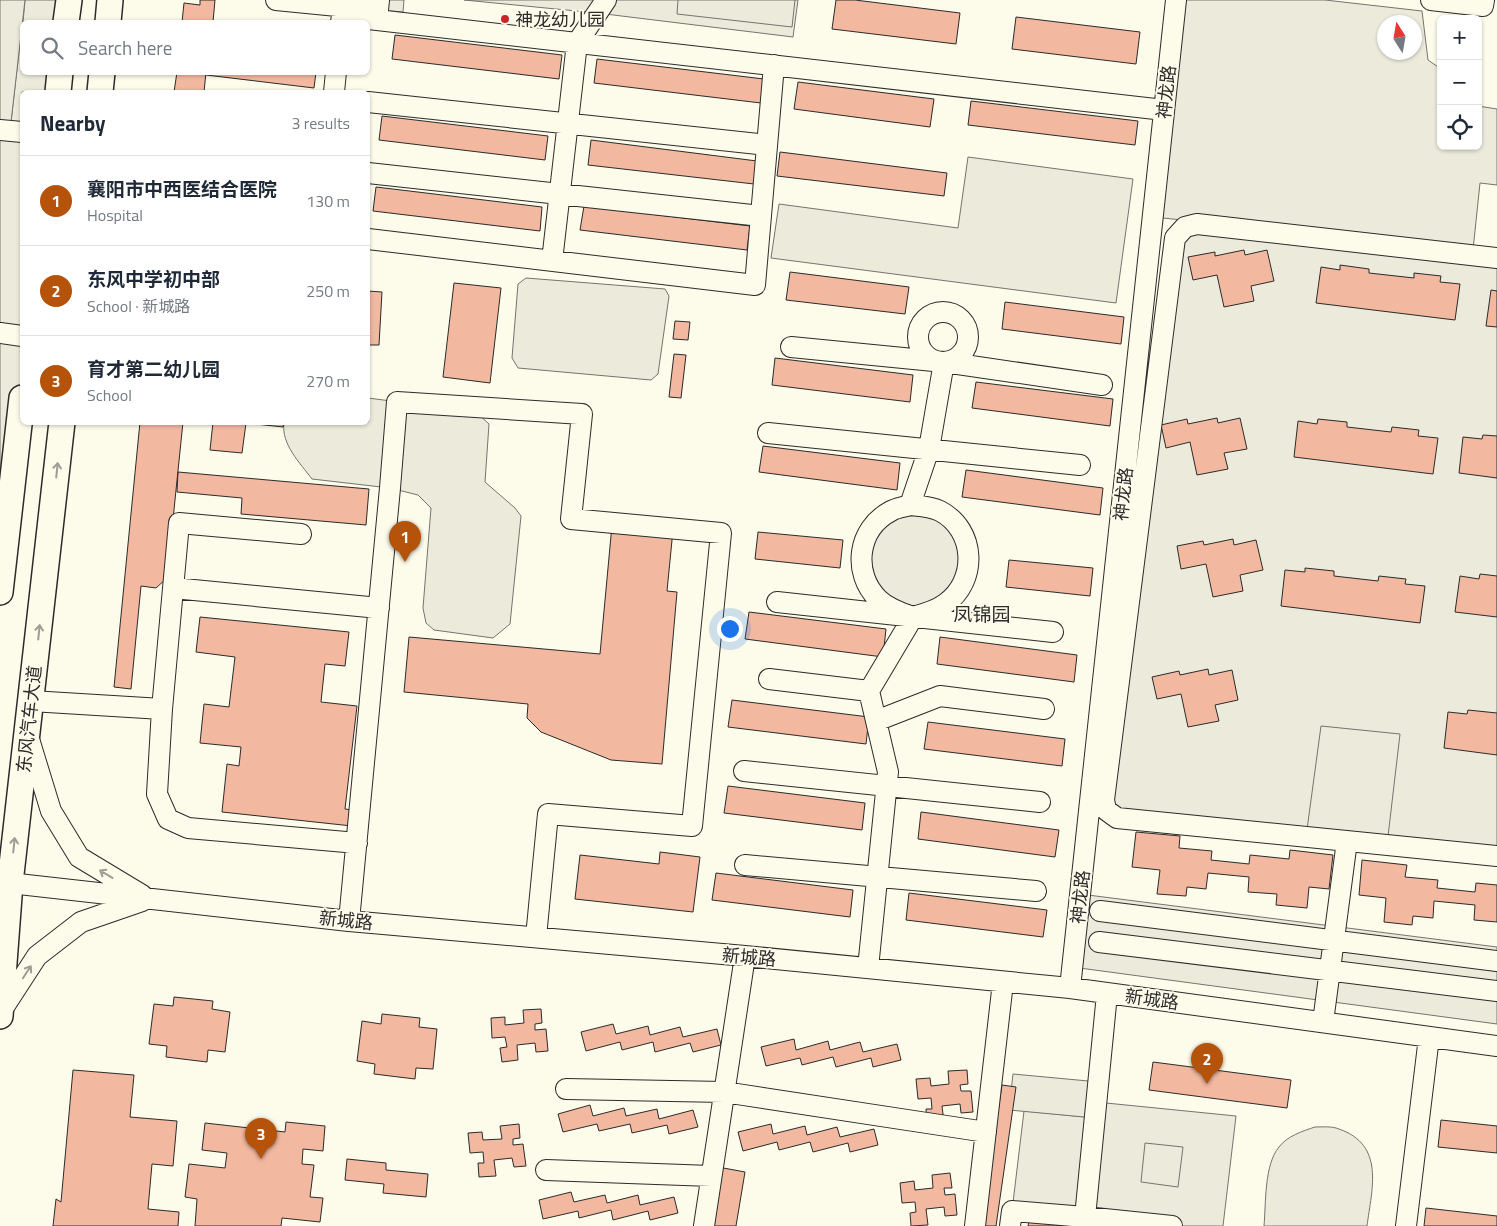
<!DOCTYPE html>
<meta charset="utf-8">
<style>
body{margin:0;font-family:"Titillium Web","Noto Sans SC",sans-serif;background:#f2f2f3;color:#1f2937}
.controls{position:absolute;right:15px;top:15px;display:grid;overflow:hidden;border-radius:8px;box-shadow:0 1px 4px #0004}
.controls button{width:45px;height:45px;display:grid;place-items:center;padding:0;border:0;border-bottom:1px solid #e0e1e3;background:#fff;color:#1f2937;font:25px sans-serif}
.compass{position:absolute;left:1377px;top:15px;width:45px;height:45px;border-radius:50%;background:#fff;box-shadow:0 1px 4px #0004;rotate:349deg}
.you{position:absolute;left:729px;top:628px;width:18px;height:18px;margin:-12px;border:4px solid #fff;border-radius:50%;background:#1a73e8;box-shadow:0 0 0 8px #1a73e833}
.badge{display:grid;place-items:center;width:32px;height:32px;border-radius:50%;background:#b45309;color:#fff;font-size:16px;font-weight:700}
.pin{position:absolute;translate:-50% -41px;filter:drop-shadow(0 1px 2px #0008)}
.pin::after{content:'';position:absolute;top:26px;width:18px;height:15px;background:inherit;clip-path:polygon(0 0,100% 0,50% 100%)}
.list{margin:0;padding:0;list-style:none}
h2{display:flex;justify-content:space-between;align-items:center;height:65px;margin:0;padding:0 20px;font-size:21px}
h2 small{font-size:16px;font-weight:400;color:#747a83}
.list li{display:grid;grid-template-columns:32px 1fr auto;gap:15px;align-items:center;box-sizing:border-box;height:90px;padding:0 20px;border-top:1px solid #e0e1e3}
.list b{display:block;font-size:19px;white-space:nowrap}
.list p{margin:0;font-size:16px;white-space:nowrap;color:#747a83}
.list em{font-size:16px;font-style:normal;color:#747a83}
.icon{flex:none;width:28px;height:28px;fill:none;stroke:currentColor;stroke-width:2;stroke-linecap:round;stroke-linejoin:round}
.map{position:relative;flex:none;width:1497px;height:1226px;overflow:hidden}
.search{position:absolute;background:#fff;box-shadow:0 1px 4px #0004;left:20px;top:20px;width:350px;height:55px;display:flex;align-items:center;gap:12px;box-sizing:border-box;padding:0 18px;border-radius:8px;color:#747a83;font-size:19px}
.panel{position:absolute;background:#fff;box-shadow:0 1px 4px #0004;left:20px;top:90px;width:350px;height:335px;border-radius:8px}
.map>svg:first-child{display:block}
.green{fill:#ecebdb;stroke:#74746e}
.parking{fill:#eceadb;stroke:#74746e;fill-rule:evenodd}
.building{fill:#f2b8a0;stroke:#2b2b2b}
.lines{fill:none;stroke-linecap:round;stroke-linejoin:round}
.minor-casing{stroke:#2b2b2b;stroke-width:22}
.major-casing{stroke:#2b2b2b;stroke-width:28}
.minor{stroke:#fdfbea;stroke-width:20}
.major{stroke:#fdfbea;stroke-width:25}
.oneway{stroke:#9e9d94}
.poi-dot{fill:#c62828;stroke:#fdfbea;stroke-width:2}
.labels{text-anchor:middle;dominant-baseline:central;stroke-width:4;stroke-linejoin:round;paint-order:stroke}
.poi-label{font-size:18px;fill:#2b2b2b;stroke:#fdfbea;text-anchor:start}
.street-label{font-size:18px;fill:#2b2b2b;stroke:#fdfbea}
.neighbourhood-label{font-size:19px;fill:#2b2b2b;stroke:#fdfbea}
</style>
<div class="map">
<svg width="1497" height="1226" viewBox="0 0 1497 1226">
<rect width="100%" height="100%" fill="#fdfbea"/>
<!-- green -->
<path class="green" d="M25,0H69L66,22H23Z
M464,0H798L793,37L597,13Z
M22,24V72L60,73L58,92H22V398L0,592V130L10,131Z
M1185,227L1497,258V856L1106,810Z
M526,278L665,289L669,296L658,374L651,380L518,368L512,358L518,284Z
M368,398L476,412L489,424L485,482L515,508L521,516L510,624L493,638L434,630L426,623L423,608L431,508L418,495L390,488L312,479C300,463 281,444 284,423L368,422Z
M1096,1102L1236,1116L1223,1226H1165L1012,1211L1024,1111L1095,1118Z
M1315,1127C1323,1127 1332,1126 1339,1129C1385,1145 1372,1188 1367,1226H1264C1266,1204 1264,1165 1279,1147C1287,1136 1303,1131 1315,1127Z"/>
<!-- parking -->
<path class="parking" d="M0,0H25L10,131L0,130Z
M379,0H404L403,12L378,10Z
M678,0H795L792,27L677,14Z
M1176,0H1325L1422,11L1428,60L1441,69V146H1478V106L1497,109V185L1480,183L1473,250L1153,217ZM1384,22H1414V52H1384Z
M968,157L1133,179L1116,303L771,258L779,204L958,228Z
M892,510L953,520L965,580L913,617L868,587L866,535Z
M1321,726L1400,734L1387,845L1306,837Z
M1080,894L1497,947V1024L1072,967Z
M1013,1074L1099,1082L1095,1118L1009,1110Z
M1145,1143L1183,1147L1178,1187L1141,1182Z"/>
<!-- building -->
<path class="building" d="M200,0H215L213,22H182L184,3L200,5Z
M836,0H855L960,13L956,44L832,29Z
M1016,17L1140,32L1136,64L1012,49Z
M395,35L562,55L559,79L392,59Z
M597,59L764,79L761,103L594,83Z
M177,72H206L204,92H174Z
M206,72H316L314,88L206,75Z
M798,82L934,99L930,127L794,109Z
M971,101L1138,121L1135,145L968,125Z
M382,116L548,136L545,160L379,140Z
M591,140L757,161L754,184L588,165Z
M780,152L947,173L944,196L777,176Z
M376,187L542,207L540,231L373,211Z
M584,206L750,226L747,250L580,230Z
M1244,250L1245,255L1267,250L1274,281L1251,286L1254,301L1224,307L1217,275L1193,280L1188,257L1215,252V256Z
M1340,265L1369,269V273L1414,278V273L1441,276L1440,282L1460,284L1455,320L1316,303L1321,267L1340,270Z
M790,272L909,287L905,314L786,300Z
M454,283L501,288L490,383L443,377Z
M1491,290L1497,291V327L1486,326Z
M368,291L382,292L379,345H368Z
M1005,302L1124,317L1121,344L1002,329Z
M675,321L690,322L688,340L673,339Z
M674,354L686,355L681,398L669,397Z
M775,358L913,375L910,402L772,385Z
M976,382L1113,399L1110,426L972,408Z
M1217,418L1218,423L1240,418L1247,449L1224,453L1228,469L1197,475L1190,442L1166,448L1161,425L1187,419L1188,424Z
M1318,419L1347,422V427L1391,432L1392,427L1419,430L1418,436L1438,438L1433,474L1294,457L1298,421L1317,424Z
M140,422H183L167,578L156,588L141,586L131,689L114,687Z
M213,422H284L283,427L246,423L242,453L210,450Z
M1483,435L1497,436V478L1459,473L1463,437L1482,439Z
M763,446L900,463L897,490L759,472Z
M966,470L1103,488L1100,515L962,497Z
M178,472L369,489L366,525L241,514L242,498L177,492Z
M612,525L673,530L667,591L677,592L662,764L611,760L541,732L527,718L528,704L404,692L409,637L600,654Z
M758,532L843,540L840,568L755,559Z
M1233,539L1234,545L1256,540L1263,570L1240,575L1243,591L1213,597L1206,564L1181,569L1177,546L1203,541L1204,545Z
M1009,560L1093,568L1090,596L1006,587Z
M1305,568L1334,571V576L1378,581L1379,576L1406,579L1405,584L1425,586L1420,623L1281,606L1285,570L1305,572Z
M1480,574L1497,576V617L1455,612L1460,576L1479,579Z
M749,612L886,629L883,657L745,639Z
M200,617L349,632L345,666L325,664L321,702L357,706L345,809L353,810L352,826L222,812L227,764L239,766L241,747L200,743L204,704L229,707L235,657L196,652Z
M940,637L1077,655L1074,682L937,664Z
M1208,669L1209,675L1232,670L1238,700L1215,705L1219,721L1188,727L1181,694L1157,699L1152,677L1179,671L1180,675Z
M732,700L869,717L866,744L728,727Z
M1468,710L1497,713V755L1444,748L1448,712L1467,714Z
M928,722L1065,739L1062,766L924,749Z
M728,786L865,803L862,830L724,813Z
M921,812L1059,830L1055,857L918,839Z
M1136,832L1180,836L1179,848L1212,851L1211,860L1249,864L1250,855L1289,859L1290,850L1333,855L1329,889L1309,887L1307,908L1276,905L1277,894L1248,892L1249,877L1208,873L1206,889L1187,887L1186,896L1157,894L1160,870L1132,867Z
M660,852L700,857L693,912L575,899L580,855L659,864Z
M1362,860L1407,865L1405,877L1438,880L1437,888L1475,892L1476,883L1497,885V922L1474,920L1475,905L1434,901L1433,918L1413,916L1412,925L1384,922L1386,898L1359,895Z
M716,873L853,890L850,917L712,900Z
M909,893L1047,910L1043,937L906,920Z
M174,997L213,1001L212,1009L230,1012L225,1052L208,1050L207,1062L166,1057L167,1046L149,1044L154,1004L173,1006Z
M541,1009L542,1023L535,1024V1030L546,1029L548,1051L536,1052L535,1043L517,1045L518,1060L502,1062L500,1048L507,1047L505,1037L492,1038L491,1018L505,1017V1025L524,1023L523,1010Z
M382,1014L420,1018L419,1027L437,1029L433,1069L416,1068L415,1079L374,1074L375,1064L357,1061L362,1021L381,1024Z
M613,1024L616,1034L648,1026L650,1035L680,1027L683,1037L717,1029L721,1045L693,1052L690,1043L655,1052L653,1042L622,1050L620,1042L586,1051L581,1032Z
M794,1039L796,1050L828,1041L830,1050L860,1042L863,1052L897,1044L901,1060L873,1067L871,1058L836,1067L833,1057L802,1065L800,1058L766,1066L761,1047Z
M1153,1062L1291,1080L1287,1108L1149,1090Z
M73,1070L134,1075L130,1117L177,1121L173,1166L152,1164L148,1209L179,1212L178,1226H53L56,1199L61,1202Z
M967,1070L968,1084L960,1085L961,1091H971L973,1112L961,1113L960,1104L942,1106L944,1122L927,1123L926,1109H932L931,1098L918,1099L916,1079L930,1078L931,1086L949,1084L948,1071Z
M1002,1085L1016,1087L996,1226H981Z
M590,1105L593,1116L624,1108L626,1116L657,1109L659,1119L693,1110L698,1127L669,1134L667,1125L632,1133L630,1124L599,1131L597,1124L563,1132L558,1114Z
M1441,1120L1497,1126V1153L1438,1147Z
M286,1122L325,1126L323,1151L303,1149L302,1164L314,1165L310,1197L323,1198L320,1222L282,1218L281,1226H195L197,1199L185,1197L189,1164L225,1168L227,1153L202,1150L205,1123L285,1132Z
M519,1124L520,1138L513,1139V1145L523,1144L526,1166L514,1167L512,1158L494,1160L496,1176L479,1177L478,1163H484L483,1152L470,1153L468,1133L482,1132L483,1140L502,1139L500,1126Z
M771,1124L773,1134L805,1126L807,1135L837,1127L840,1137L874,1129L878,1145L850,1152L848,1143L813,1152L810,1142L779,1150L777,1142L743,1151L738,1132Z
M347,1159L386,1163V1170L428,1174L426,1197L383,1193L384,1184L345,1180Z
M718,1167L745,1172L736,1226H708Z
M950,1173L952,1188H944L945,1195L955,1194L957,1215L945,1216L944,1207L926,1209L928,1225L911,1226L910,1213L916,1212L915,1202L902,1203L900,1183L914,1181L915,1190L933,1188L932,1175Z
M571,1192L574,1202L605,1195L607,1203L638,1195L640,1205L674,1197L678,1213L650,1220L648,1211L613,1220L611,1210L579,1218L578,1211L543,1219L539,1200Z
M1426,1208L1497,1216V1226H1424Z
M1029,1221L1068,1226H1028Z"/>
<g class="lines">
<defs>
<path id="minor" d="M276,0L378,10L379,0
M1431,0L1483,6L1484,0
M341,22L342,16L1164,110
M334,92L336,72
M368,102L767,145
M0,130L22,132
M368,173L761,216
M368,239L755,285L774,65
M1497,258L1197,224L1185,227L1175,238L1104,800L1106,810L1117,818L1497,856
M552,261L577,43L606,0
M918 337a25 25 0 1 1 50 0a25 25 0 1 1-50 0Z
M0,333L22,336
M791,347L944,362L1102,385
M768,433L1080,465
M910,505C920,506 930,506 940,511C976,530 978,581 945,604C936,611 924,614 913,617C901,613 887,608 878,599C852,573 857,529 891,511C896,508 904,507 910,505Z
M910,505L929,449L944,362
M173,588L379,608
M777,602L1053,632
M769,679L869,691
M31,701L162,709L157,794L168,819L188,828L357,843
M162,709L179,523L301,534
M876,721L940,696L1044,709
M28,736L51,811L79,857L142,895
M744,771L1040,802
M745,865L1036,891
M0,882L349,921L745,956L1070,988L1497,1046
M1100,911L1497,961
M349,921L390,488L397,402L582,414L571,519L721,533L692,826L548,814L536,937
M1099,942L1497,991
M868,968L888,772L869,691L913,617
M1070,988L1176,0
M1107,994L1085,1217L1172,1226
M0,1013L37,956L81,922L142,901
M1323,1022L1347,841
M566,1089L724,1092L986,1132
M546,1170L711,1176
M704,1226L745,956
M975,1226L1003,982
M1010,1226L1012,1211L1085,1217
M1406,1226L1429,1037"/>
<path id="major" d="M66,22L69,0
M108,22L110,0
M58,92L60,72
M100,92L102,72
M0,592L22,398
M0,1016L10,883L62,422"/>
</defs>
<!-- minor casing -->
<use href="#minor" class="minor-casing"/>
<!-- major casing -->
<use href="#major" class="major-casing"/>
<!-- minor -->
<use href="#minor" class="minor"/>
<!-- major -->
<use href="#major" class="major"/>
</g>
<!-- one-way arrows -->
<defs><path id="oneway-shaft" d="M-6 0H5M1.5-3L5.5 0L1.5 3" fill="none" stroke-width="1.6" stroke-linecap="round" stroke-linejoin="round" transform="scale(1.25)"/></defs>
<g class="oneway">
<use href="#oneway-shaft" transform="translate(57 470) rotate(-84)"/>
<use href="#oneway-shaft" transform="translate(39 632) rotate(-84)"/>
<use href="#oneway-shaft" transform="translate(14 845) rotate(-84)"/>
<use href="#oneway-shaft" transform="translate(106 874) rotate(-149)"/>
<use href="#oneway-shaft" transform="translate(27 972) rotate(-57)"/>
</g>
<!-- markers -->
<circle class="poi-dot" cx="505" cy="19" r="5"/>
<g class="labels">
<!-- poi labels -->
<g class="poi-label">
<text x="515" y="19">神龙幼儿园</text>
</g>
<!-- street labels -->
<g class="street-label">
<text transform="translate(1166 92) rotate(-84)">神龙路</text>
<text transform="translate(1123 494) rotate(-84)">神龙路</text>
<text transform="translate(29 719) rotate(-84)">东风汽车大道</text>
<text transform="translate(1080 897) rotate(-84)">神龙路</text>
<text transform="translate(346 920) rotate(6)">新城路</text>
<text transform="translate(749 957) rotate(5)">新城路</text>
<text transform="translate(1152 999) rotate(8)">新城路</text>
</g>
<!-- neighbourhood labels -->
<g class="neighbourhood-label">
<text x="982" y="613">凤锦园</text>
</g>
</g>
</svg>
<div class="controls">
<button>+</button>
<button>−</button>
<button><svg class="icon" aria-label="locate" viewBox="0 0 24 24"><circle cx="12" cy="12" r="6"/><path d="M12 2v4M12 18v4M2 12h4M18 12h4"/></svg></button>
</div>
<svg class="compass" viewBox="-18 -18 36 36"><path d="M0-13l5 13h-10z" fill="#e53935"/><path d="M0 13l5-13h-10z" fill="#747a83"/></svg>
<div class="you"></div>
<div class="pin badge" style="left:405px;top:562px">1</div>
<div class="pin badge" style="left:1207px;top:1084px">2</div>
<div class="pin badge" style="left:261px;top:1159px">3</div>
<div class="search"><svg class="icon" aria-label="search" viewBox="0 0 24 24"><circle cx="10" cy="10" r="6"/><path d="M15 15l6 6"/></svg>Search here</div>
<section class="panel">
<h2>Nearby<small>3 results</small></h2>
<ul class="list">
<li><span class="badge">1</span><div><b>襄阳市中西医结合医院</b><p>Hospital</p></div><em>130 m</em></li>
<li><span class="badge">2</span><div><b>东风中学初中部</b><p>School · 新城路</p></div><em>250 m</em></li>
<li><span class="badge">3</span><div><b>育才第二幼儿园</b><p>School</p></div><em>270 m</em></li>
</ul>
</section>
</div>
